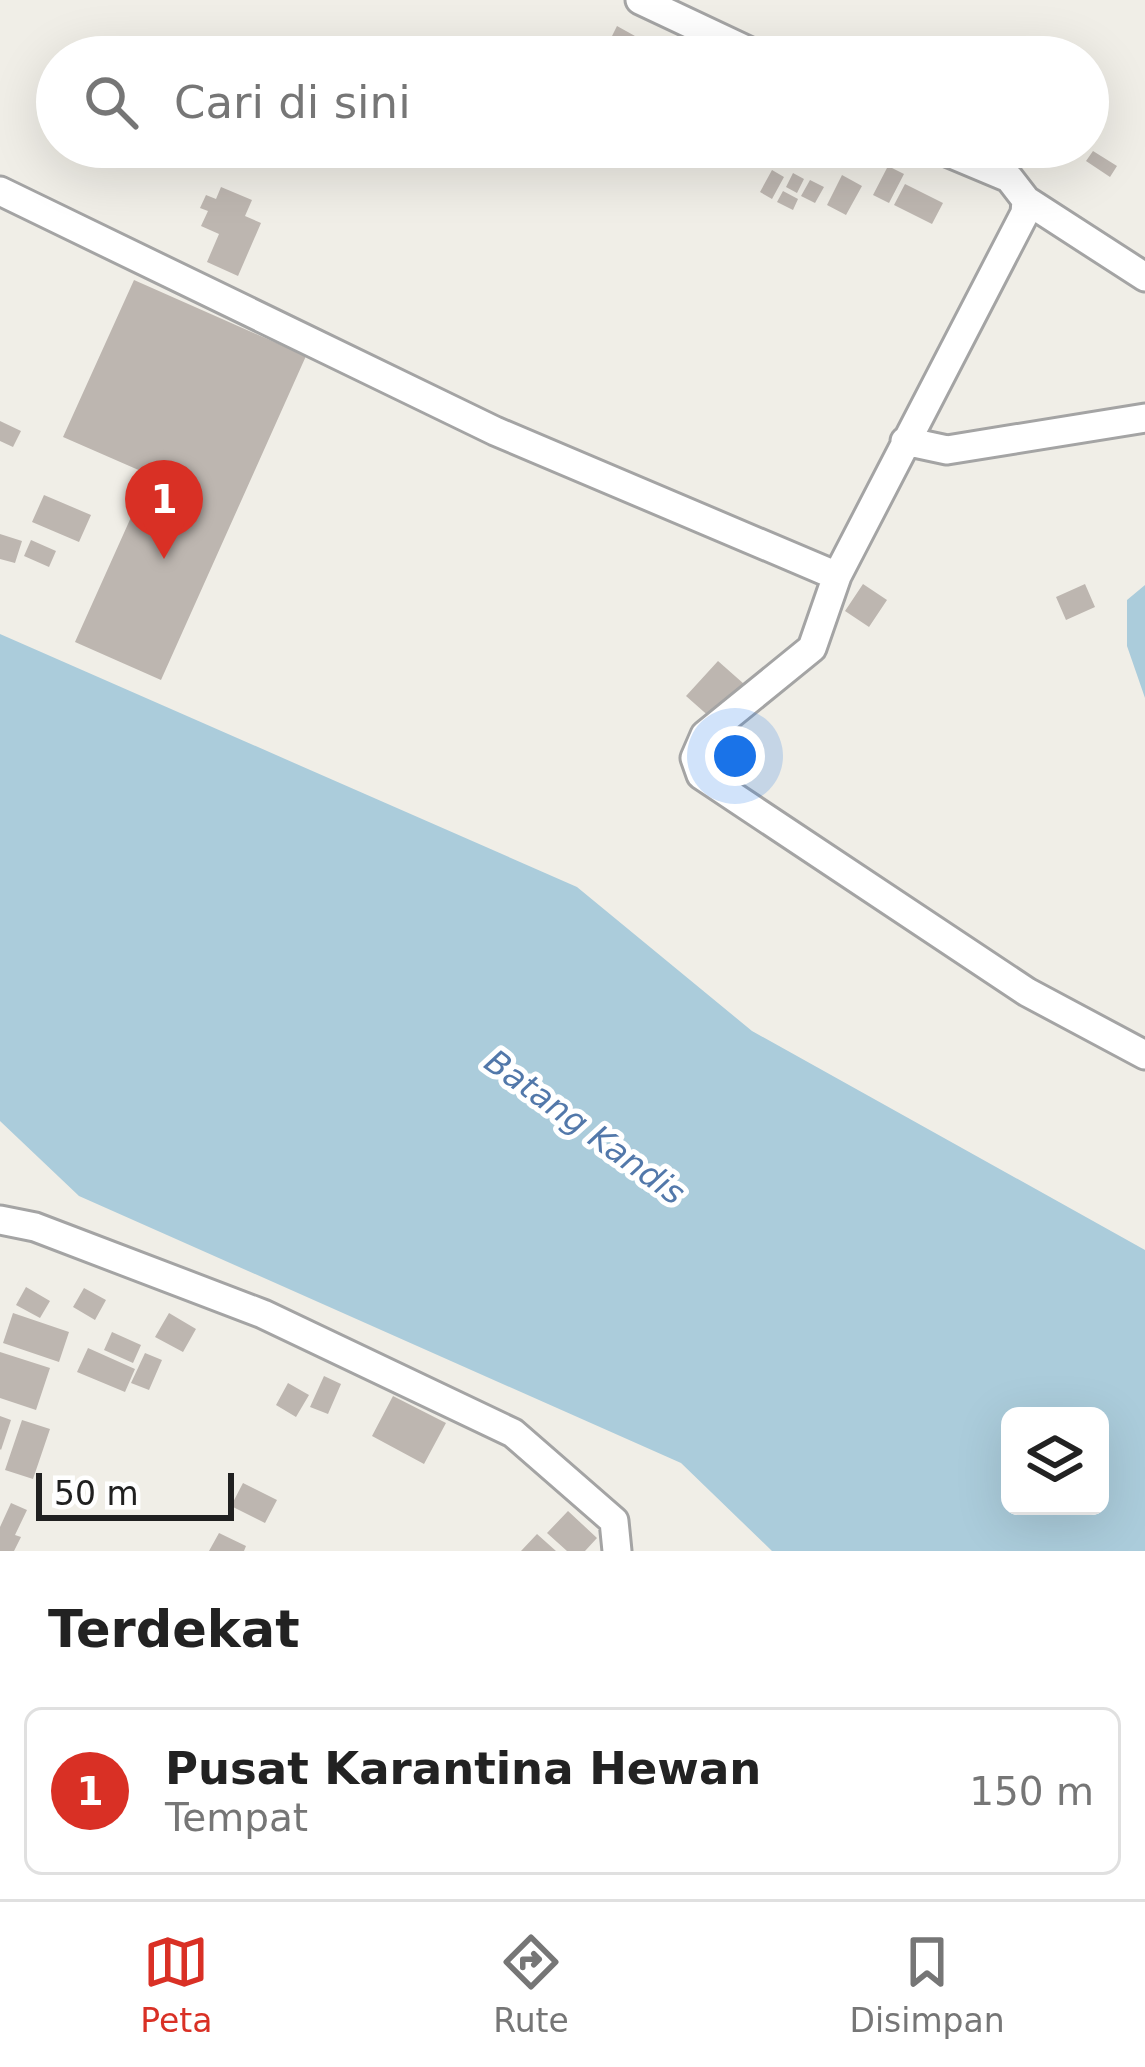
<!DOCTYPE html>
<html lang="id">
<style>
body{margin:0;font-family:"DejaVu Sans",sans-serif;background:#f2f2f2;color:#222}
.controls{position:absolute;right:36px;bottom:36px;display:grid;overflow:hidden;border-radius:18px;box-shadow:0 12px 48px #0002}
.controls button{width:108px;height:108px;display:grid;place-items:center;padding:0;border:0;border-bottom:3px solid #e0e0e0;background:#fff;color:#222;font:60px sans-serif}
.scale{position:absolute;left:36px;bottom:30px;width:198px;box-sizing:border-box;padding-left:12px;border:6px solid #202020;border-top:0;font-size:33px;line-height:42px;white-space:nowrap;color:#202020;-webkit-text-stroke:9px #fff;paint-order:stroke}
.you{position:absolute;left:735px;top:756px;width:42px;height:42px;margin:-30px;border:9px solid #fff;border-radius:50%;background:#1a73e8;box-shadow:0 0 0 18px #1a73e833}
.badge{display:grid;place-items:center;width:78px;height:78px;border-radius:50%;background:#d93025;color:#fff;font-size:39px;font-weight:700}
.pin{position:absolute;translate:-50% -99px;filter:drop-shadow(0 3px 6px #0008)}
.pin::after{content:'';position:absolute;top:63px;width:42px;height:36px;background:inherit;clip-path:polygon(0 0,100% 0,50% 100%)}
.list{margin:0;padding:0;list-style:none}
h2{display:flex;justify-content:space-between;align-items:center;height:156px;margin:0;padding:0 48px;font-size:51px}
h2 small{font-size:39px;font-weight:400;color:#767676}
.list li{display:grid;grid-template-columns:78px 1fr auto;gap:36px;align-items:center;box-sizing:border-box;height:168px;margin:0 24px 24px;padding:0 24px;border:3px solid #e0e0e0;border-radius:18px}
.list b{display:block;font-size:45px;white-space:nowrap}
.list p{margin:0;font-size:39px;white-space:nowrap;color:#767676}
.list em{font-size:39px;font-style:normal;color:#767676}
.icon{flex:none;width:66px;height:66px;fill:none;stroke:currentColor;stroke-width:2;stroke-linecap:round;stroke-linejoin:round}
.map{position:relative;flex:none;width:1145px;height:1551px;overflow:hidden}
.search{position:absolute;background:#fff;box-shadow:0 12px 48px #0002;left:36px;right:36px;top:36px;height:132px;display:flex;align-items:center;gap:30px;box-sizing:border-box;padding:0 42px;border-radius:66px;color:#767676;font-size:45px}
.sheet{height:348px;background:#fff}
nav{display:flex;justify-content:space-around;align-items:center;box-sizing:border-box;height:168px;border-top:3px solid #e0e0e0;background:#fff;font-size:33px;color:#767676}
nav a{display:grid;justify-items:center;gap:6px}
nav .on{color:#d93025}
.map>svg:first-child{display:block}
.water{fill:#abccdb;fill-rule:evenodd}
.building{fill:#bdb6b0}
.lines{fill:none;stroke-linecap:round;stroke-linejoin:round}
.minor-casing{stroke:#a4a4a4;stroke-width:33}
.minor{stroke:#fff;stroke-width:27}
.labels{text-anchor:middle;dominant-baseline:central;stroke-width:10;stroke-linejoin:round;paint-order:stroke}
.water-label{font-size:33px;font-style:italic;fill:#5278aa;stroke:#fff}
</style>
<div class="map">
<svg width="1145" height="1551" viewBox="0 0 1145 1551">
<rect width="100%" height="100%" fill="#f0eee7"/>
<!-- water -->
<path class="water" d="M1145,585V698L1127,646V600Z
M0,634L577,887L752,1031L1145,1250V1551H772L681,1463L79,1196L0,1121ZM1010,1416H1100V1506H1010Z"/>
<!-- building -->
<path class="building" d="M617,26L644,41L636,56L609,42Z
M662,41L686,54L684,57H653Z
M681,147H709L703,158Z
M761,147H786L777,165L758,154Z
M1093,151L1117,166L1110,177L1086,161Z
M888,166L904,174L889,203L873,195Z
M772,170L784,177L772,199L760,192Z
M793,173L804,179L797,193L786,187Z
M842,175L862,186L846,215L827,205Z
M810,180L824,187L815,203L801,196Z
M905,184L943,203L932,224L894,205Z
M221,187L252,200L245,216L261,223L238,276L207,262L219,234L201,226L208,211L200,208L206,195L216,199Z
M783,191L798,199L793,210L777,202Z
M134,280L306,356L161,680L75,642L150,475L63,437Z
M0,421L21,431L13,447L0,441Z
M44,495L91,515L79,542L32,522Z
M0,534L22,541L15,563L0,559Z
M31,540L56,551L49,567L24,556Z
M863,584L887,600L869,627L845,611Z
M1085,584L1095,607L1066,620L1056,597Z
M718,661L744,684L712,719L686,696Z
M26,1287L50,1301L40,1318L16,1305Z
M84,1288L106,1300L95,1320L73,1307Z
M13,1313L69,1332L59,1362L3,1343Z
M169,1313L196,1329L183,1352L155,1337Z
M112,1332L141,1345L133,1363L104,1350Z
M88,1348L135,1369L125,1392L77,1372Z
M0,1352L50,1368L36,1410L0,1398Z
M145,1353L162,1360L149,1390L131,1383Z
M324,1376L341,1384L328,1414L310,1407Z
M288,1383L309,1395L296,1417L276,1405Z
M393,1396L446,1423L424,1464L372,1436Z
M0,1416L11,1420L1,1450L0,1449Z
M22,1420L50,1429L33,1479L5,1470Z
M243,1483L277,1500L265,1523L231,1506Z
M11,1503L27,1510L15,1535L21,1537L14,1551H0V1527Z
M568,1511L597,1538L585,1551H567L547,1533Z
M219,1533L246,1546L244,1551H209Z
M537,1534L556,1551H521Z"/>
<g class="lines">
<defs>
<path id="minor" d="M640,0L761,57
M935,147L1009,178L1026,200L1145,277
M0,191L495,431L837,576
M1026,200L1025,213L837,576L812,648L705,735L695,758L701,775L1027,992L1145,1055
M905,441L947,450L1145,418
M0,1220L35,1227L263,1314L513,1433L614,1521L617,1551"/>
</defs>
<!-- minor casing -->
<use href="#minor" class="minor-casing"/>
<!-- minor -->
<use href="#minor" class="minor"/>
</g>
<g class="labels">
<!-- water labels -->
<g class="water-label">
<text transform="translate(585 1127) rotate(36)">Batang Kandis</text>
</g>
</g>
</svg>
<div class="controls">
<button><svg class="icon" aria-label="layers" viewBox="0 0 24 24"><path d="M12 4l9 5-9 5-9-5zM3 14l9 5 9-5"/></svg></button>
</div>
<div class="scale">50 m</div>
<div class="you"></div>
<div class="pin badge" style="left:164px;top:559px">1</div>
<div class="search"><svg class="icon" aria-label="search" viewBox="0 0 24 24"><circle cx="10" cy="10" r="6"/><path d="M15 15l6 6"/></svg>Cari di sini</div>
</div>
<section class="sheet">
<h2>Terdekat<small></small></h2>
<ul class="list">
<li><span class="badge">1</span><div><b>Pusat Karantina Hewan</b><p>Tempat</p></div><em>150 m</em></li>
</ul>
</section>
<nav>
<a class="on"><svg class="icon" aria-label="map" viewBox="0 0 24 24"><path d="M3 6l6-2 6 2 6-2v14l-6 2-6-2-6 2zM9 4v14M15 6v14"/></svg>Peta</a>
<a><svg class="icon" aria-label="directions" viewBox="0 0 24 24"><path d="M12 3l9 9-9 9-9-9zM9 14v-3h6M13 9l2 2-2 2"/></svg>Rute</a>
<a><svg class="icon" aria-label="saved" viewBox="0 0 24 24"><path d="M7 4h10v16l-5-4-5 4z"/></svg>Disimpan</a>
</nav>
